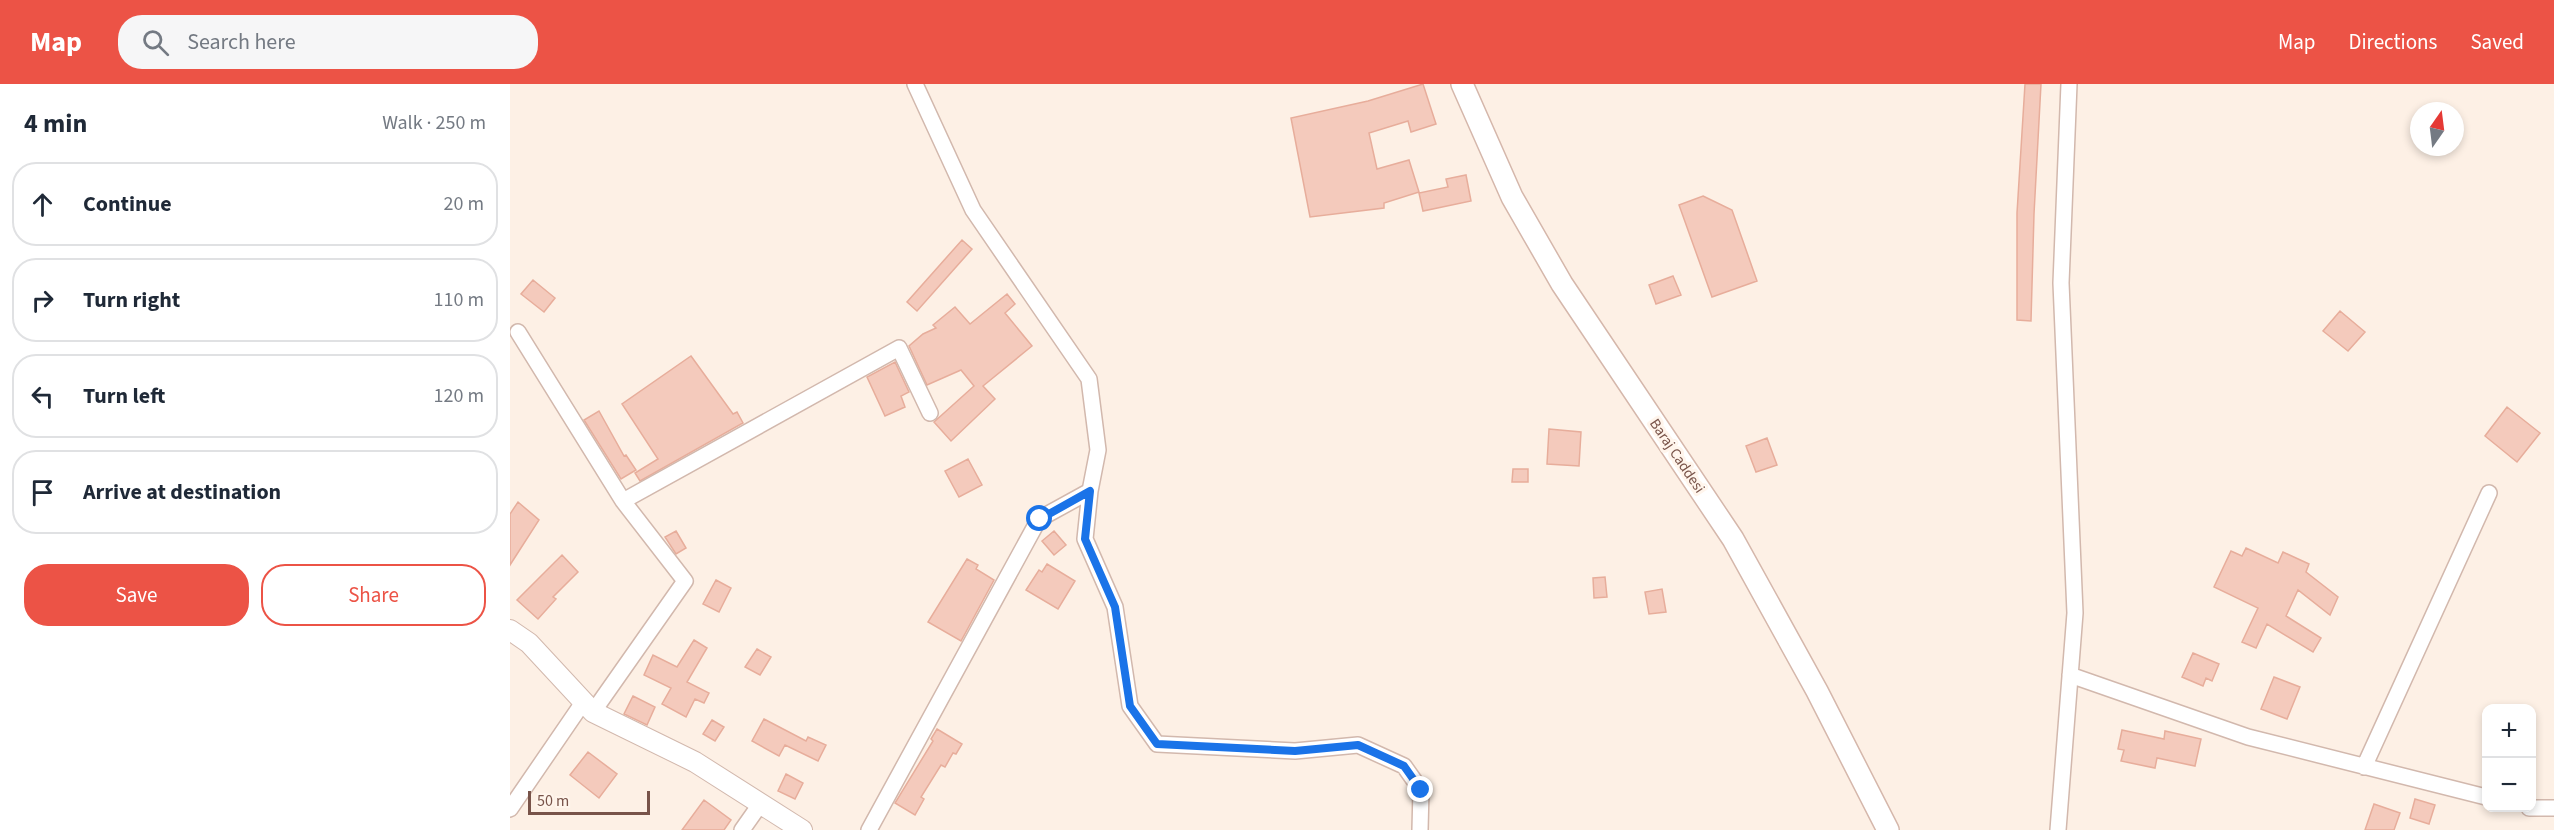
<!DOCTYPE html>
<meta charset="utf-8">
<style>
body{margin:0;font-family:"Source Sans 3",sans-serif;background:#f6f6f7;color:#1f2937}
.controls{position:absolute;right:18px;bottom:18px;display:grid;overflow:hidden;border-radius:12px;box-shadow:0 3px 9px #0003}
.controls button{width:54px;height:54px;display:grid;place-items:center;padding:0;border:0;border-bottom:2px solid #e0e1e3;background:#fff;color:#1f2937;font:30px sans-serif}
.compass{position:absolute;left:1900px;top:18px;width:54px;height:54px;border-radius:50%;background:#fff;box-shadow:0 3px 9px #0003;rotate:14deg}
.scale{position:absolute;left:18px;bottom:15px;width:122px;box-sizing:border-box;padding-left:6px;border:3px solid #785349;border-top:0;font-size:16px;line-height:21px;white-space:nowrap;color:#785349;-webkit-text-stroke:4px #fff5ec;paint-order:stroke}
.stop{position:absolute;width:18px;height:18px;margin:-14px;border:4px solid #1a73e8;border-radius:50%;background:#fff}
.stop.end{background:#1a73e8;border-color:#fff;box-shadow:0 2px 6px #0008}
.list{margin:0;padding:0;list-style:none}
h2{display:flex;justify-content:space-between;align-items:center;height:78px;margin:0;padding:0 24px;font-size:26px}
h2 small{font-size:20px;font-weight:400;color:#747a83}
.list li{display:grid;grid-template-columns:39px 1fr auto;gap:18px;align-items:center;box-sizing:border-box;height:84px;margin:0 12px 12px;padding:0 12px;border:2px solid #e0e1e3;border-radius:24px}
.list b{display:block;font-size:22px;white-space:nowrap}
.list em{font-size:20px;font-style:normal;color:#747a83}
.actions{display:flex;gap:12px;padding:18px 24px}
.actions a{flex:1;padding:14px 0;border:2px solid #ec5346;border-radius:24px;text-align:center;font-size:21px;color:#ec5346}
.actions .main{background:#ec5346;color:#fff}
.icon{flex:none;width:33px;height:33px;fill:none;stroke:currentColor;stroke-width:2;stroke-linecap:round;stroke-linejoin:round}
.map{position:relative;flex:none;width:2044px;height:746px;overflow:hidden}
header{display:flex;align-items:center;gap:36px;box-sizing:border-box;height:84px;padding:0 30px;background:#ec5346;color:#fff}
header strong{font-size:28px}
nav{display:flex;gap:33px;margin-inline-start:auto;font-size:21px}
.search{width:420px;height:54px;background:#f6f6f7;display:flex;align-items:center;gap:15px;box-sizing:border-box;padding:0 21px;border-radius:24px;color:#747a83;font-size:22px}
main{display:flex}
aside{flex:1;background:#fff}
.map>svg:first-child{display:block}
.building{fill:#f4cabc;stroke:#e7ad9b;stroke-width:1.5}
.lines{fill:none;stroke-linecap:round;stroke-linejoin:round}
.minor-casing{stroke:#d2b8ad;stroke-width:18}
.tertiary-casing{stroke:#d2b8ad;stroke-width:22}
.secondary-casing{stroke:#d5b7ab;stroke-width:24}
.minor{stroke:#fff;stroke-width:15}
.tertiary{stroke:#fff;stroke-width:20}
.secondary{stroke:#fff;stroke-width:21}
.route{stroke:#1a73e8;stroke-width:8}
.labels{text-anchor:middle;dominant-baseline:central;stroke-width:6;stroke-linejoin:round;paint-order:stroke}
.street-label{font-size:15px;fill:#785349;stroke:#fff5ec}
</style>
<header>
<strong>Map</strong>
<div class="search"><svg class="icon" aria-label="search" viewBox="0 0 24 24"><circle cx="10" cy="10" r="6"/><path d="M15 15l6 6"/></svg>Search here</div>
<nav><a>Map</a><a>Directions</a><a>Saved</a></nav>
</header>
<main>
<aside>
<h2>4 min<small>Walk · 250 m</small></h2>
<ul class="list">
<li><svg class="icon" aria-label="ahead" viewBox="0 0 24 24"><path d="M12 20V5M6 11l6-6 6 6"/></svg><div><b>Continue</b></div><em>20 m</em></li>
<li><svg class="icon" aria-label="right" viewBox="0 0 24 24"><path d="M7 20v-9h11M14 6l5 5-5 5"/></svg><div><b>Turn right</b></div><em>110 m</em></li>
<li><svg class="icon" aria-label="left" viewBox="0 0 24 24"><path d="M17 20v-9H6M10 6l-5 5 5 5"/></svg><div><b>Turn left</b></div><em>120 m</em></li>
<li><svg class="icon" aria-label="arrive" viewBox="0 0 24 24"><path d="M6 21V4h12l-3 4 3 4H6"/></svg><div><b>Arrive at destination</b></div></li>
</ul>
<div class="actions"><a class="main">Save</a><a>Share</a></div>
</aside>
<div class="map">
<svg width="2044" height="746" viewBox="0 0 2044 746">
<rect width="100%" height="100%" fill="#fdf0e5"/>
<!-- building -->
<path class="building" d="M913,0L926,40L901,48L898,37L859,49L867,85L899,76L909,108L874,119V124L800,133L781,34L858,17Z
M1515,0H1531L1524,130L1521,237L1507,236V129Z
M956,91L961,117L913,127L909,109L938,103L936,95Z
M1193,112L1222,126L1247,197L1202,213L1169,121Z
M452,156L462,165L407,227L397,218Z
M1163,192L1171,211L1146,220L1139,201Z
M23,196L45,214L34,228L11,210Z
M497,210L505,220L495,229L522,262L473,302L485,315L441,357L424,338L464,302L451,286L417,301L399,262L413,250L426,244L423,241L445,223L460,240Z
M1830,227L1855,248L1838,267L1813,247Z
M181,272L223,330L227,328L233,339L130,397L125,389L148,375L112,320Z
M385,278L399,308L391,312L395,323L375,332L357,293Z
M1997,323L2030,349L2007,378L1975,352Z
M89,327L114,372L116,371L126,386L111,395L74,336Z
M1039,345L1071,348L1069,382L1037,380Z
M1257,354L1267,381L1246,388L1236,362Z
M458,375L472,401L449,413L435,387Z
M1003,385H1018V398H1002Z
M8,418L29,436L0,481V430Z
M166,447L176,464L166,470L155,453Z
M544,447L556,461L544,471L532,457Z
M1736,464L1768,479L1773,468L1799,480L1796,488L1828,513L1820,531L1788,506L1776,532L1811,554L1803,568L1757,540L1746,564L1732,558L1748,524L1704,503L1721,467L1732,472Z
M52,471L68,488L43,513L46,515L28,535L7,516Z
M457,475L468,481L466,485L484,496L451,557L418,538Z
M537,480L565,497L548,525L516,506L529,486L532,488Z
M1095,493L1097,513L1084,514L1083,494Z
M206,496L221,504L209,528L193,520Z
M1152,505L1156,528L1139,530L1135,508Z
M184,556L197,564L177,598L199,609L194,619L185,615L176,633L152,620L161,604L134,591L143,571L167,583Z
M247,565L261,573L250,591L235,583Z
M1683,569L1709,580L1702,597L1696,594L1693,602L1672,593Z
M1764,593L1790,603L1777,635L1751,625Z
M123,612L145,623L137,641L114,630Z
M254,635L296,657L298,653L316,661L308,677L275,661L269,672L242,657Z
M202,636L214,643L205,657L193,650Z
M427,645L452,660L446,670L443,669L435,683L431,681L411,713L414,715L405,731L385,719L423,657L421,655Z
M1612,646L1654,655L1655,647L1691,655L1685,682L1647,674L1645,684L1611,677L1614,666L1608,665Z
M78,668L107,690L89,714L60,691Z
M276,690L293,699L285,715L268,707Z
M1905,715L1925,721L1919,740L1900,734Z
M194,716L221,736L214,746H172Z
M1864,720L1890,729L1884,746H1855Z"/>
<g class="lines">
<defs>
<path id="minor" d="M405,0L463,126L579,295L588,366L580,407L575,455L605,523L620,622L647,660L785,667L848,661L894,682L911,706L910,746
M8,248L113,417L175,497L83,628
M113,417L389,264L420,329
M1560,591L1738,653L1976,713
M1854,683L1979,409
M2019,724H2044
M0,725L74,617
M232,746L251,719
M359,746L529,435L580,407
M1548,746L1565,529L1551,199L1559,0"/>
<path id="tertiary" d="M0,546L19,559L83,628L185,678L292,746"/>
<path id="secondary" d="M952,0L1002,113L1052,200L1223,455L1307,607L1378,746"/>
</defs>
<!-- minor casing -->
<use href="#minor" class="minor-casing"/>
<!-- tertiary casing -->
<use href="#tertiary" class="tertiary-casing"/>
<!-- secondary casing -->
<use href="#secondary" class="secondary-casing"/>
<!-- minor -->
<use href="#minor" class="minor"/>
<!-- tertiary -->
<use href="#tertiary" class="tertiary"/>
<!-- secondary -->
<use href="#secondary" class="secondary"/>
</g>
<g class="lines">
<!-- route -->
<path class="route" d="M530,435L580,407L575,455L605,523L620,622L647,660L785,667L848,661L894,682L911,706"/>
</g>
<g class="labels">
<!-- street labels -->
<g class="street-label">
<text transform="translate(1167 372) rotate(56)">Baraj Caddesi</text>
</g>
</g>
</svg>
<div class="controls">
<button>+</button>
<button>−</button>
</div>
<svg class="compass" viewBox="-18 -18 36 36"><path d="M0-13l5 13h-10z" fill="#e53935"/><path d="M0 13l5-13h-10z" fill="#747a83"/></svg>
<div class="scale">50 m</div>
<div class="stop" style="left:530px;top:435px"></div>
<div class="stop end" style="left:911px;top:706px"></div>
</div>
</main>
